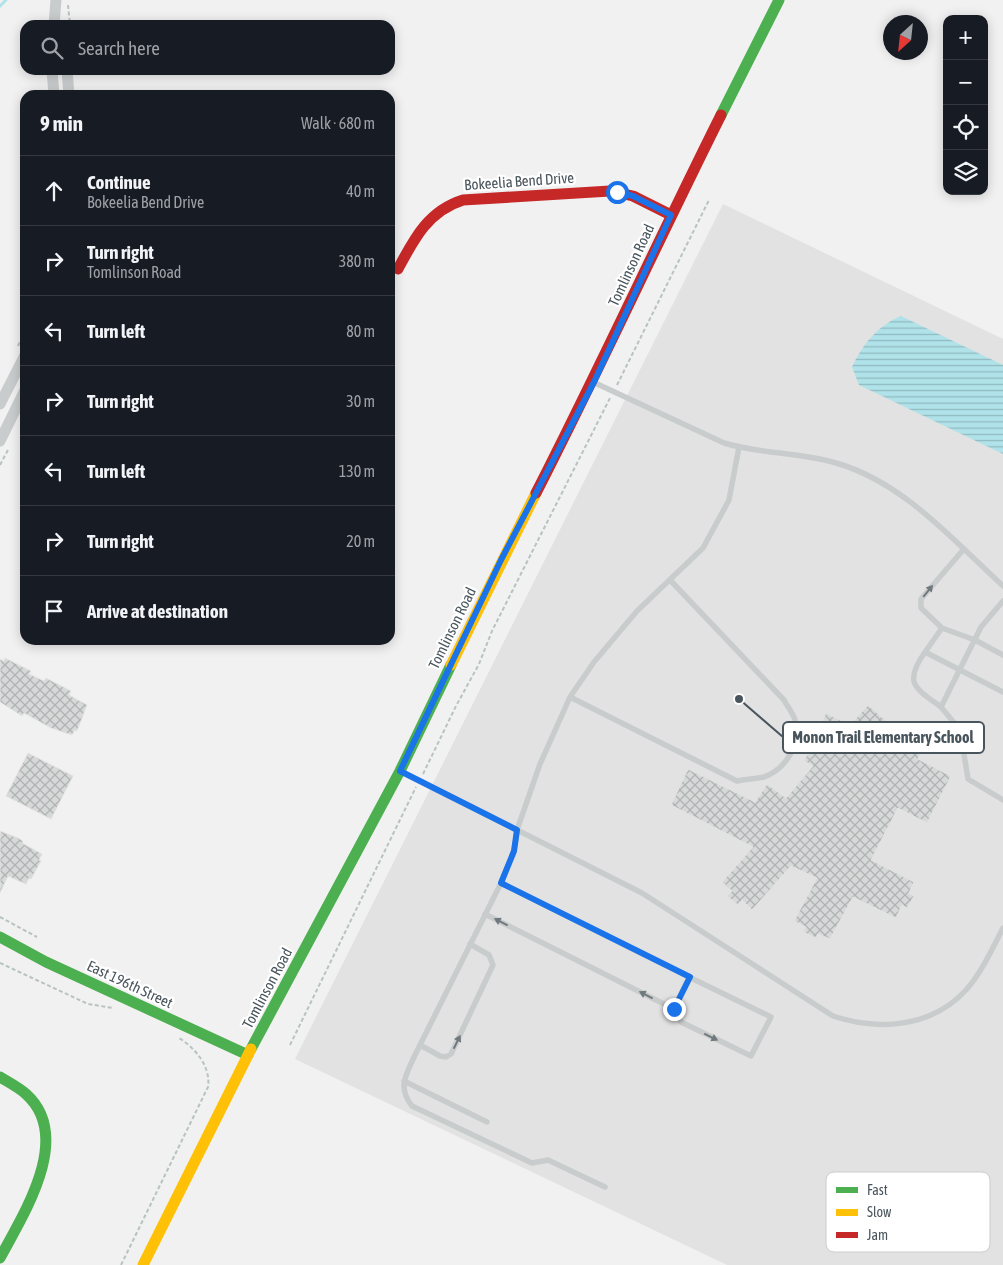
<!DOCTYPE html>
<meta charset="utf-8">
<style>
body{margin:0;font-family:"Asap Condensed",sans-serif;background:#20242c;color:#f1f3f6}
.controls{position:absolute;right:15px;top:15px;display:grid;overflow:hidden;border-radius:10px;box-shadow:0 2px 12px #0003}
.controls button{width:45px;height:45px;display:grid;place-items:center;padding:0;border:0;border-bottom:1px solid #363941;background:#171b24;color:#f1f3f6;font:25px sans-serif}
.compass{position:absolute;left:883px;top:15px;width:45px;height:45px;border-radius:50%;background:#171b24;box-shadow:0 2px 12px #0003;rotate:207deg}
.stop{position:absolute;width:15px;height:15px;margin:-11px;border:4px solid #1a73e8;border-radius:50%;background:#fff}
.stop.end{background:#1a73e8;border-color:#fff;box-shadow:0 1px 5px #0008}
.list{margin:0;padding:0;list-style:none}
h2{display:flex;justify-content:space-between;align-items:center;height:65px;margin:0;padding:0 20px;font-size:21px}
h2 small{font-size:16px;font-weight:400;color:#9ea1a6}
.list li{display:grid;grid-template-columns:32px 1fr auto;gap:15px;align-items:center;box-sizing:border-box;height:70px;padding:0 20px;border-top:1px solid #363941}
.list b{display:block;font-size:19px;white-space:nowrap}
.list p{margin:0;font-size:16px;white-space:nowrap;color:#9ea1a6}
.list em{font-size:16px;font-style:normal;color:#9ea1a6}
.icon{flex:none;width:28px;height:28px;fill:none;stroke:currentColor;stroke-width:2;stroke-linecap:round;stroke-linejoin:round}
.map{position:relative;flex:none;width:1003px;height:1265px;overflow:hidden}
.search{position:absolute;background:#171b24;box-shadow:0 2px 12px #0003;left:20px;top:20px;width:375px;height:55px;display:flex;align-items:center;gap:12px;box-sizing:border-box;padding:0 18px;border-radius:15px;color:#9ea1a6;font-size:19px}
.panel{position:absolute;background:#171b24;box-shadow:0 2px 12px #0003;left:20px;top:90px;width:375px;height:555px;border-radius:15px}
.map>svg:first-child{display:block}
.education{fill:#e3e2e2}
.water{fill:url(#water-rules)}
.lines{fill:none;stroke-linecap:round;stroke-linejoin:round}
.stream{stroke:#b0e2e9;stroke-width:3}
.building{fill:url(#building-cross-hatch);stroke:#e3e3e4}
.path{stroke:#b8c3bf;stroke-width:2;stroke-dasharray:4 2.5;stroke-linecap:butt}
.lane{stroke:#c9cccc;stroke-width:5.5}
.street{stroke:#c9cccc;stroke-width:11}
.fast{stroke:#4caf50;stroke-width:11}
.slow{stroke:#ffc107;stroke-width:11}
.jam{stroke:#c62828;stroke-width:11}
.oneway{fill:#6f797e}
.route{stroke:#1a73e8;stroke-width:6}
.labels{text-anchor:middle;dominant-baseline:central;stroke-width:4.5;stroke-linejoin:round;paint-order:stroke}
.street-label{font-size:15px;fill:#49555c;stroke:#fff}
.key{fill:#fff;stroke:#c8ccce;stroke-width:1}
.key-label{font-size:14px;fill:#49555c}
.leader{fill:none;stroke:#49555c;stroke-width:2}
.callout-dot{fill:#49555c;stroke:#fff;stroke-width:2}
.callout{fill:#fff;stroke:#49555c;stroke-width:2}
.callout-label{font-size:16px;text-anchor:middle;font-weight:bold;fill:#49555c}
</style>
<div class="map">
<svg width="1003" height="1265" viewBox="0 0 1003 1265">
<defs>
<pattern id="water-rules" width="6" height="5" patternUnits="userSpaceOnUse" patternTransform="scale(1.25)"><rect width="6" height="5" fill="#b0e2e9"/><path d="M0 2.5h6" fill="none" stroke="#91bac0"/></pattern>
<pattern id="building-cross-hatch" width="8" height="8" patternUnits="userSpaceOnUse" patternTransform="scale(1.25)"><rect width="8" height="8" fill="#d7d9d9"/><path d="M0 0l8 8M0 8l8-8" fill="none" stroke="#b0b3b3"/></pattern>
</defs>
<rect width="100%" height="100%" fill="#f1f1f1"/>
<!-- education -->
<path class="education" d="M723,204L1003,339V1265H727L295,1059Z"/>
<!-- water -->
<path class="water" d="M901,316L1003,365V454L859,385L852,367C862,345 878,325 901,316Z"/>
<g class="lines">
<!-- stream -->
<path class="stream" d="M0,6L6,0"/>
</g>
<!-- building -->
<path class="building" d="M5,658L31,671L29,674L44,681L46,678L71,691L69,695L87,705L77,731L75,730L72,735L51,728L24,713L22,716L0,702V659L4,661Z
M868,705L921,751L918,759L951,776L927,823L898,808L871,860L914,882L909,893L914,896L907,908L902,905L896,918L853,897L830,939L818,934L816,938L803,932L806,927L794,921L817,878L791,866L752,910L742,900L738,905L727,896L732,891L722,882L753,847L671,805L688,769L755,802L767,784L786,798L813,766L804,761L826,713L850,725Z
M28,753L73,776L51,819L6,796Z
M0,831L18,838L23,841L22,843L42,854L39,860L41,861L31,879L29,878L26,884L8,876L0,893Z"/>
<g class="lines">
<!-- path -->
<path class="path" d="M68,5L70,25
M18,346L25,331
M617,385L709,200
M0,465L9,448
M423,774L456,706L479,664L492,631L610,398
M0,917L37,937
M0,963L88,1004L113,1008
M290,1045L416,787
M121,1265L208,1087C211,1066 195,1048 179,1038"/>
<!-- lane -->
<path class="lane" d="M593,382L724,443C760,454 799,452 836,463C903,482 953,540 1003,586
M1003,601L981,627L941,707L960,730L968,779L1003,800
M942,628L921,608V599L963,550
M925,652L942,628L975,640L1003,655
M570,697L737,781C746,779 756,779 764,777C786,769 802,743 795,720C793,713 787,706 784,700L671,581
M941,707C915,688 903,683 925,652L1003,692
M402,772L642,893L833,1016C878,1031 931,1028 966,990C982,972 992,949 1003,928
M485,914L674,1009L689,977L501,883
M674,1009L681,1022L751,1056L771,1017L689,977
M420,1045L440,1056L446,1057L451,1054L493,965L489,955L470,944
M404,1081L487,1122
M605,1187L548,1160L532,1163L412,1106C397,1087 406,1075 415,1055L501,883L514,851L517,830L540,764L570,697L594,662L637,611L703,548L729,500L739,447"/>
<!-- street -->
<path class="street" d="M54,25L56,0
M52,70L54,95
M67,70L69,95
M0,404L25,355
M0,441L25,390"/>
<!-- fast -->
<path class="fast" d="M721,115L779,0
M0,937L46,962L248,1055
M251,1049L400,771L451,665
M0,1077C8,1082 18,1087 26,1094C74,1137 23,1215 0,1258"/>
<!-- slow -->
<path class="slow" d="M451,665L536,493
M143,1265L251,1049"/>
<!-- jam -->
<path class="jam" d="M398,269C414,239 428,211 463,200L610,191L633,196L671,215
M536,493C600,368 658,241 721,115"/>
</g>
<!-- one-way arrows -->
<defs><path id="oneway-solid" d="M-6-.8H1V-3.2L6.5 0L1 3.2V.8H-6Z" transform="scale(1.25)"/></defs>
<g class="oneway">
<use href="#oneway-solid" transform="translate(928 591) rotate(-51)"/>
<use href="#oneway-solid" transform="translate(501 922) rotate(-153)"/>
<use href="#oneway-solid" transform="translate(646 995) rotate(-153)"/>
<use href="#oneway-solid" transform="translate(711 1037) rotate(26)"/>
<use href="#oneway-solid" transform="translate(457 1042) rotate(-64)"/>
</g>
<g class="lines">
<!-- route -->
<path class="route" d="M617,192L633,196L671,215L594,382L501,560L400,771L517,830L514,851L501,883L690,977L674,1009"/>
</g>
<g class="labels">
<!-- street labels -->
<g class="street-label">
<text transform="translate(519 181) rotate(-4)">Bokeelia Bend Drive</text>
<text transform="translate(631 265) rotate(-65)">Tomlinson Road</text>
<text transform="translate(452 628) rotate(-64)">Tomlinson Road</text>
<text transform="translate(130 984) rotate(25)">East 196th Street</text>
<text transform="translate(267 988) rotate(-62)">Tomlinson Road</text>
</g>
</g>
<!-- legend -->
<rect x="826" y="1172" width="164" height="80" rx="8" class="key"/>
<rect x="836" y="1187" width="22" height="6" fill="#4caf50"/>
<rect x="836" y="1209" width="22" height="7" fill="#ffc107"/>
<rect x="836" y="1232" width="22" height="6" fill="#c62828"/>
<g class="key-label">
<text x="867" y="1195">Fast</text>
<text x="867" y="1217">Slow</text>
<text x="867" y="1240">Jam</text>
</g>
<!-- callouts -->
<path class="leader" d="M739 699L783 737"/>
<circle class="callout-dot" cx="739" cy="699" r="5"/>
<rect class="callout" x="783" y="722" width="201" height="31" rx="5"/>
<g class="callout-label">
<text x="883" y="743">Monon Trail Elementary School</text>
</g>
</svg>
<div class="controls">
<button>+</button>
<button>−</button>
<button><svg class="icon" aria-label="locate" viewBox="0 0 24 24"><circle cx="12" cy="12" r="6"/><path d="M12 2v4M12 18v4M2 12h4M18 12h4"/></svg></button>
<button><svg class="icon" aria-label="layers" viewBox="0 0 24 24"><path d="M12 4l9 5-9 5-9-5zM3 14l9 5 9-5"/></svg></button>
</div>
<svg class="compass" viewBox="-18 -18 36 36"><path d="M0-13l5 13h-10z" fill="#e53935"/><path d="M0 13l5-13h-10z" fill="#9ea1a6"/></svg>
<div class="stop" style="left:617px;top:192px"></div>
<div class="stop end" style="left:674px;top:1009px"></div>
<div class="search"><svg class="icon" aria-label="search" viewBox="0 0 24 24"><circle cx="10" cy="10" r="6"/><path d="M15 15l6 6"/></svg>Search here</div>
<section class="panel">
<h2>9 min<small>Walk · 680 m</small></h2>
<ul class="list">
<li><svg class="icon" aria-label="ahead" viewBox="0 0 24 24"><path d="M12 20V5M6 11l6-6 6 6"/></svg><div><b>Continue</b><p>Bokeelia Bend Drive</p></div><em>40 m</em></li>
<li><svg class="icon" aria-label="right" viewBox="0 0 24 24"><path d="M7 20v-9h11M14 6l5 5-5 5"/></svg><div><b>Turn right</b><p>Tomlinson Road</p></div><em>380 m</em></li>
<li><svg class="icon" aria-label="left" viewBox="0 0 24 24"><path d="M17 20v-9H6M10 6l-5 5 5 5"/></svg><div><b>Turn left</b></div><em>80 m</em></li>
<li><svg class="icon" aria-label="right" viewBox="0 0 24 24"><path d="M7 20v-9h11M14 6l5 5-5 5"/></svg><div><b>Turn right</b></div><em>30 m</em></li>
<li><svg class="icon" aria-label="left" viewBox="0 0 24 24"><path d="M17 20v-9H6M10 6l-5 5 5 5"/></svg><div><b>Turn left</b></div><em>130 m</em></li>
<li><svg class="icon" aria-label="right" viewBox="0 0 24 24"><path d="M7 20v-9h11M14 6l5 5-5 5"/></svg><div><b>Turn right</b></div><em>20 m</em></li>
<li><svg class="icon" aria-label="arrive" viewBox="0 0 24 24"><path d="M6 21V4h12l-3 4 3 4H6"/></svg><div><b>Arrive at destination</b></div></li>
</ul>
</section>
</div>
